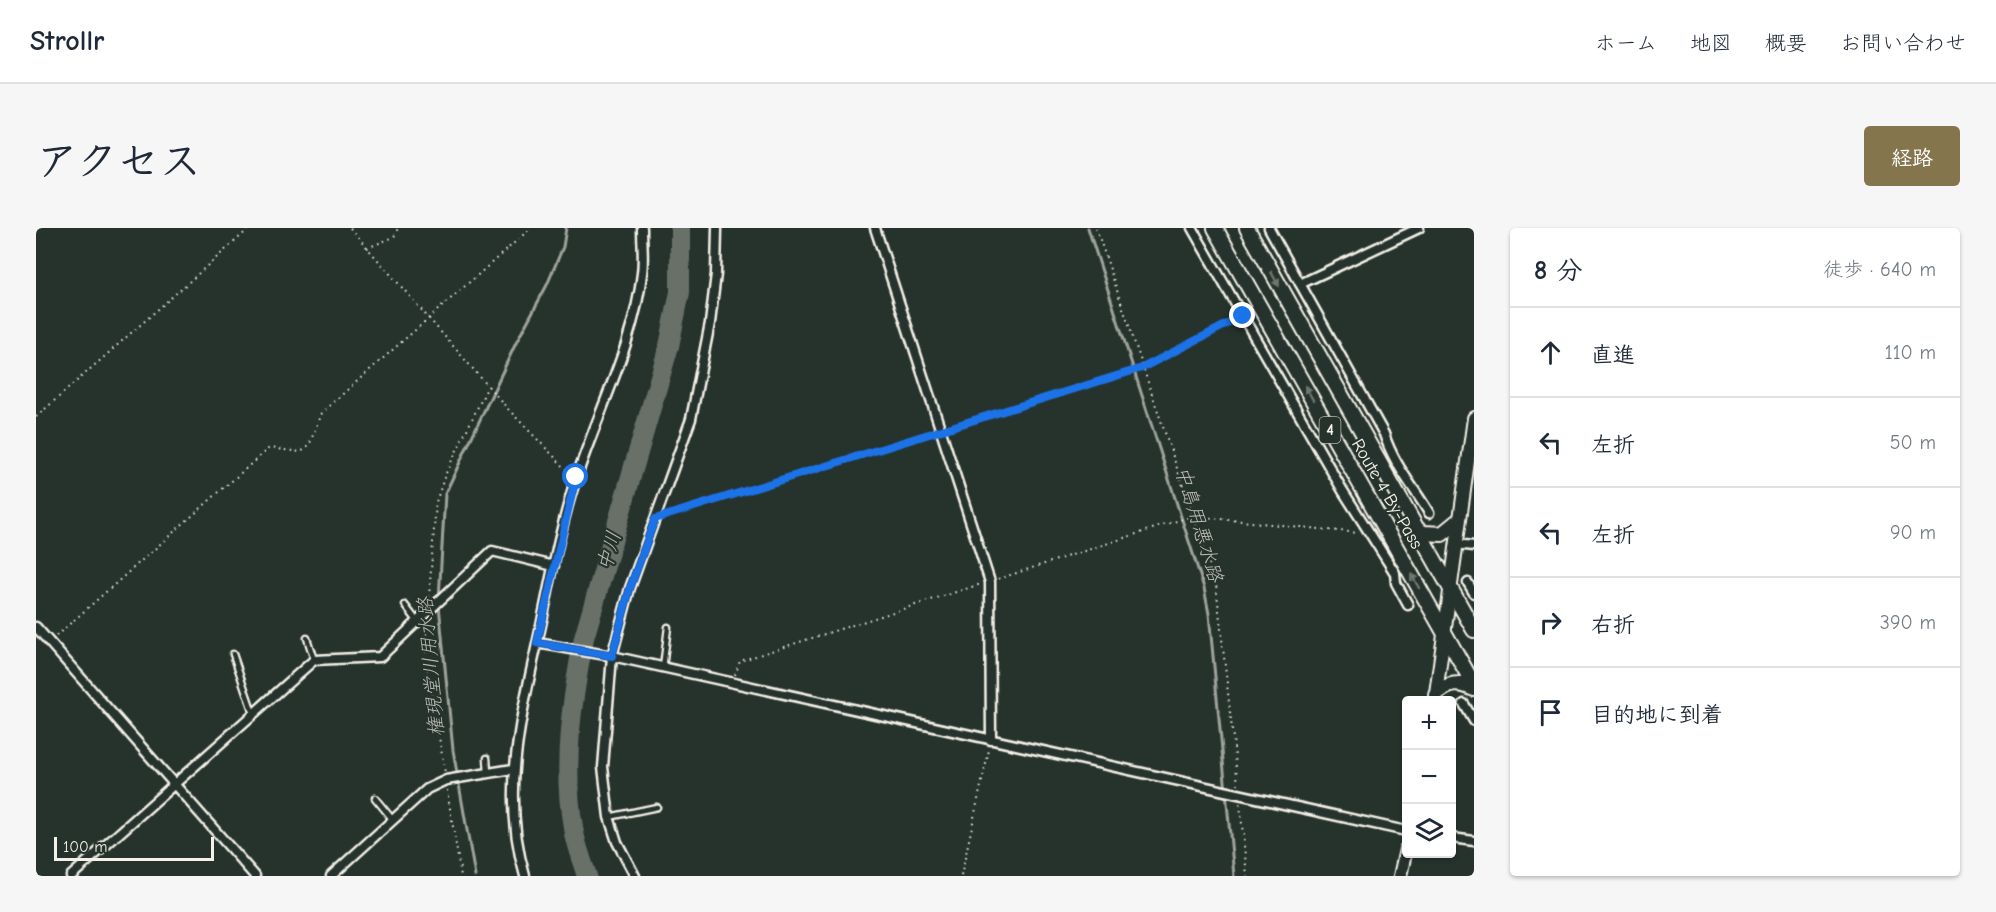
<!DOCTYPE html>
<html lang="ja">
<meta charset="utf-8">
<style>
body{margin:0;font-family:"Comic Neue","Klee One",sans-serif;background:#f6f6f7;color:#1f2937}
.controls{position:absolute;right:18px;bottom:18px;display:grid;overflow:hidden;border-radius:6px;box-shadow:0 2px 4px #0004}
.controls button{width:54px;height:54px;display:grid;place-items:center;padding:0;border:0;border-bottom:2px solid #e0e1e3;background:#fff;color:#1f2937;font:30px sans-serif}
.scale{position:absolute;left:18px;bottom:15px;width:160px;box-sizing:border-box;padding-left:6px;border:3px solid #f4f1e8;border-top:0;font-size:16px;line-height:21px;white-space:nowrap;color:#f4f1e8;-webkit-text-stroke:4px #26332d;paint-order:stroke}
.stop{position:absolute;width:18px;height:18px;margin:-14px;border:4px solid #1a73e8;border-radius:50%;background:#fff}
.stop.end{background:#1a73e8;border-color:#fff;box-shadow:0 2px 6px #0008}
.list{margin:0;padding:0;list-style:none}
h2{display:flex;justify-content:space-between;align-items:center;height:78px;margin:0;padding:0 24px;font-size:26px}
h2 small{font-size:20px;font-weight:400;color:#747a83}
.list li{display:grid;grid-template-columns:39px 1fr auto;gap:18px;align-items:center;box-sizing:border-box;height:90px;padding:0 24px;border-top:2px solid #e0e1e3}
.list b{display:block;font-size:22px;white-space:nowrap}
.list em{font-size:20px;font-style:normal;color:#747a83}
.icon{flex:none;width:33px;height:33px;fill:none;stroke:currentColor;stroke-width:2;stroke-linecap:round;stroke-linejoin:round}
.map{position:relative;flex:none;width:1438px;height:648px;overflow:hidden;border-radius:6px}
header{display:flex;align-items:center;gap:36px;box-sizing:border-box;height:84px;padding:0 30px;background:#fff;border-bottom:2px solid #e0e1e3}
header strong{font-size:28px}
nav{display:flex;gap:33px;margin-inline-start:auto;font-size:21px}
.intro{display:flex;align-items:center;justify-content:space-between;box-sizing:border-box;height:144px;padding:0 36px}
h1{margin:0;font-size:42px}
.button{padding:15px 27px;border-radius:6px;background:#84754c;color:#fff;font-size:21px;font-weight:700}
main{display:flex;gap:36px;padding:0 36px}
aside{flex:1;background:#fff;border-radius:6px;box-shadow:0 2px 4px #0004}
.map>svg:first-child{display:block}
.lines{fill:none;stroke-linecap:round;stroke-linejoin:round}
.stream{stroke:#9fa39b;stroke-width:3}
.river{stroke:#676f68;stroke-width:20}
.service-casing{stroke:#f4f1e8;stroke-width:9}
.minor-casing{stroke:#f4f1e8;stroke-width:13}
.secondary-casing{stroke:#f4f1e8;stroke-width:16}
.trunk-casing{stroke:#f4f1e8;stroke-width:18}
.path{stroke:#f4f1e8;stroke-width:2;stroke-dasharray:1.5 4.5;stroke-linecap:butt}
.service{stroke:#26332d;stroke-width:4.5}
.minor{stroke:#26332d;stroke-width:8}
.secondary{stroke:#26332d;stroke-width:12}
.trunk{stroke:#26332d;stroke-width:14}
.oneway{fill:#6e766e}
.route{stroke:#1a73e8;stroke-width:8}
.labels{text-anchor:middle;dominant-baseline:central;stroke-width:4.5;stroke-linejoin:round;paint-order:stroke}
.shield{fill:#26332d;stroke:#b6b8b0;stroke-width:1.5}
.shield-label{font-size:16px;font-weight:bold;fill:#f4f1e8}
.street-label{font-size:18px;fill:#f4f1e8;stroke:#26332d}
.water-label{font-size:20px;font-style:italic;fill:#bcbdb5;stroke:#26332d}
</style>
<header>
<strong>Strollr</strong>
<nav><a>ホーム</a><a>地図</a><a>概要</a><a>お問い合わせ</a></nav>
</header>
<div class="intro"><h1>アクセス</h1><a class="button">経路</a></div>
<main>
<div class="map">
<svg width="1438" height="648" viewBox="0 0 1438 648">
<rect width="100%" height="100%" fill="#26332d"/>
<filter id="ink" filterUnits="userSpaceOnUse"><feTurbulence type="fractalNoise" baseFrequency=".0167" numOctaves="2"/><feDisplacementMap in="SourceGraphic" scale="12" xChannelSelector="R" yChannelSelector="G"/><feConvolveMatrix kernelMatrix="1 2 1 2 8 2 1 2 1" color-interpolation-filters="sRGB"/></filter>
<g filter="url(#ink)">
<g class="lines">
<!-- stream -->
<path class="stream" d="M1052,0L1168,360L1173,386L1198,648
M403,371L409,266L480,115L511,57L527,19L530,0
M403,377L417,522L439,648"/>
<!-- river -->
<path class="river" d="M551,648C546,632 539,616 537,599C526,537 536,471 548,410L633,118L644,64V0"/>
<defs>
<path id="service" d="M369,377L381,393
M271,410L278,432
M197,426L217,485
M627,440L632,399
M451,530L452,545
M339,570L357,592
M573,589L621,579"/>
<path id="minor" d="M839,0L954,354L955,512
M1156,0L1307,263L1359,345L1360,355L1372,377
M1233,0L1348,206C1358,237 1377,258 1393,285
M1264,56L1383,0
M1419,316L1438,318
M1432,355L1438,365
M0,399L219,648
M501,415L576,428L1370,603
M1428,476L1438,493
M1416,610L1438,613
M35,648L278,432L344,429L456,323L518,338
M295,648L391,561L410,552L477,541
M489,648C463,561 488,478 506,393C516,345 525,295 541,248C562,184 599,113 606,45C608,31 606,15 606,0
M599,648L581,614L573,589L567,539L576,428L594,360L655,191L674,95L680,46L681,0"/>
<path id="secondary" d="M1399,472L1438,190
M1364,648L1370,621"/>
<path id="trunk" d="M1179,0L1438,457
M1211,0L1438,402
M1381,301L1388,305L1406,306L1422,293
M1400,466C1413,455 1422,453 1438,461"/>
</defs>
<!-- service casing -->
<use href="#service" class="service-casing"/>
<!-- minor casing -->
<use href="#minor" class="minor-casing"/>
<!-- secondary casing -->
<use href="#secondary" class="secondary-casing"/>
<!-- trunk casing -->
<use href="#trunk" class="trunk-casing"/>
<!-- path -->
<path class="path" d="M314,0L472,181L533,244
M1060,0L1180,356L1202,556
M331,20L358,9L362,0
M0,189L214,0
M914,199L1106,140L1199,92
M630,287L897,204
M962,351L1156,288L1323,305
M393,369L400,274L409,247L452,158
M390,399V431L409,545
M20,408L233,220L265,224L273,218L285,185L495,0
M699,447L704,433L945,356
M411,562L425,648
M1204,576L1211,648
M925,648L953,522"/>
<!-- service -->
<use href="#service" class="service"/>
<!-- minor -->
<use href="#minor" class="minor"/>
<!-- secondary -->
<use href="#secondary" class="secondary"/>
<!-- trunk -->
<use href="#trunk" class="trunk"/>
</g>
<!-- one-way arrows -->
<defs><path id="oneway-solid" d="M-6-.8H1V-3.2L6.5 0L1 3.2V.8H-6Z" transform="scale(1.5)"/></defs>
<g class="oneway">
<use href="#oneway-solid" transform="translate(1239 51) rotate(61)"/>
<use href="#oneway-solid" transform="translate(1273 165) rotate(-120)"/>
<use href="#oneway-solid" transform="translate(1379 353) rotate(-120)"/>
</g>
</g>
<g class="lines" filter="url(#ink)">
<!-- route -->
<path class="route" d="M540,249L501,415L576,428L594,360L619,291L1106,140L1207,88"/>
</g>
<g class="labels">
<!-- shield labels -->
<rect class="shield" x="1283.5" y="189" width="21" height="26" rx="4.5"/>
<g class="shield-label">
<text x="1294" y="202">4</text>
</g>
<!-- street labels -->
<g class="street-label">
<text transform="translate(1351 266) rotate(60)">Route 4 By-Pass</text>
</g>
<!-- water labels -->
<g class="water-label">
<text transform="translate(1163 296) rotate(73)">中島用悪水路</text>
<text transform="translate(573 323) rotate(-74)">中川</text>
<text transform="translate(395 439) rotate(-95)">権現堂川用水路</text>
</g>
</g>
</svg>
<div class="controls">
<button>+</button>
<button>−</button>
<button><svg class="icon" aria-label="layers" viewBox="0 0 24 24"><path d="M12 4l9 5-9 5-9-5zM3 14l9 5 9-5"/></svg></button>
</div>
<div class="scale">100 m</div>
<div class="stop" style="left:540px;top:249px"></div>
<div class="stop end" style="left:1207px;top:88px"></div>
</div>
<aside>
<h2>8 分<small>徒歩 · 640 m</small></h2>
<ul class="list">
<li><svg class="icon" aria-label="ahead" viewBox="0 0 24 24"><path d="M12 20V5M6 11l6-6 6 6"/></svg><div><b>直進</b></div><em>110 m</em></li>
<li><svg class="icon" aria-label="left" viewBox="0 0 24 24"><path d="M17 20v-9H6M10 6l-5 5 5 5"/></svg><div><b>左折</b></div><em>50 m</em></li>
<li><svg class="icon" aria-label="left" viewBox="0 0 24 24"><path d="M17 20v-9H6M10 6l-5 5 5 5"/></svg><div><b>左折</b></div><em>90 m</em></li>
<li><svg class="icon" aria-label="right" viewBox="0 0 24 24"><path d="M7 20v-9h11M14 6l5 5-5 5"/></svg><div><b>右折</b></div><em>390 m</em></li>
<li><svg class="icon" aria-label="arrive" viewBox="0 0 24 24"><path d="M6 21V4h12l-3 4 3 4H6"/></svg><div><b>目的地に到着</b></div></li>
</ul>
</aside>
</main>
